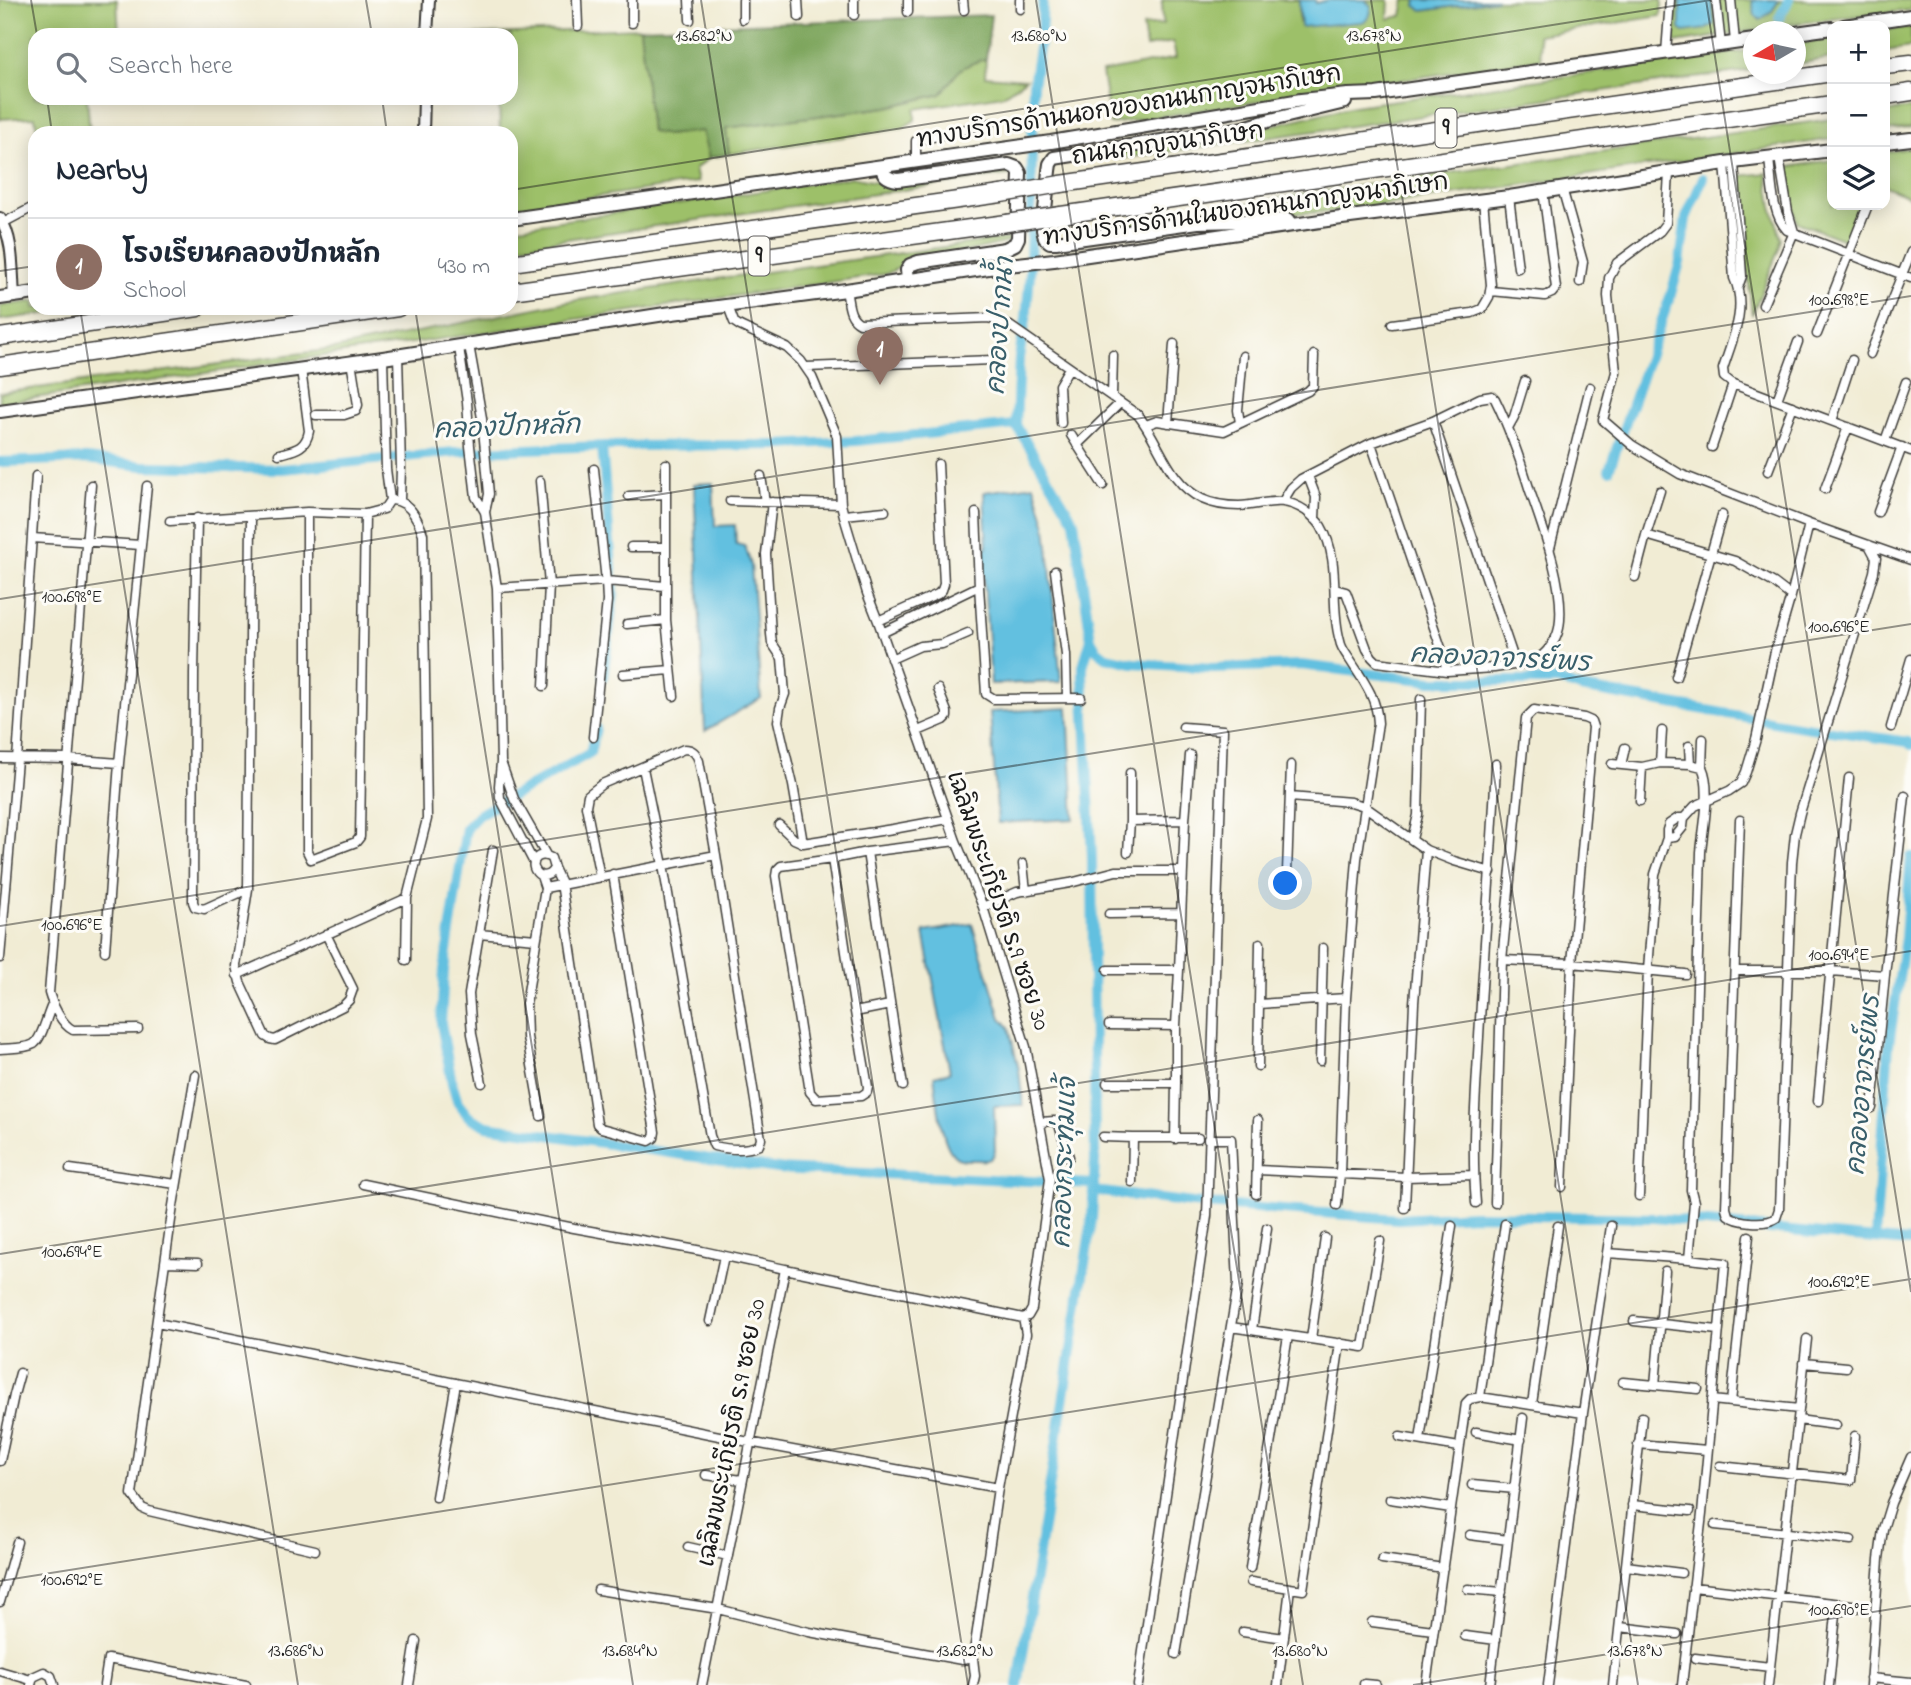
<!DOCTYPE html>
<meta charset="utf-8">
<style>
body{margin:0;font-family:"Indie Flower","Playpen Sans Thai",sans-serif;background:#f6f6f7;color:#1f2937}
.controls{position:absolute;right:21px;top:21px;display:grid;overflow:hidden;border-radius:14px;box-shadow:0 4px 18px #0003}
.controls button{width:63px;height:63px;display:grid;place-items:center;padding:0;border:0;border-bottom:2px solid #e0e1e3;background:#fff;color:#1f2937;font:35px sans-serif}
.compass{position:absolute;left:1743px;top:21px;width:63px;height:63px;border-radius:50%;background:#fff;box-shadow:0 4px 18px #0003;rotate:261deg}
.you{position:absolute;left:1286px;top:884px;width:24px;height:24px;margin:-18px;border:5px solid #fff;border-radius:50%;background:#1a73e8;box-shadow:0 0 0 10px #1a73e833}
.badge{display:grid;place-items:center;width:46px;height:46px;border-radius:50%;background:#2563eb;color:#fff;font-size:23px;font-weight:700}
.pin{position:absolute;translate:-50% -58px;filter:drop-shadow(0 2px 4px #0008)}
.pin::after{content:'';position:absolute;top:37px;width:24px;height:21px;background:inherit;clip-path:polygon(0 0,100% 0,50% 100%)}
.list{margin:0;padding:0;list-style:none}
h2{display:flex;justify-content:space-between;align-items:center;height:91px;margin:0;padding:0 28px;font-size:30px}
h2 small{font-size:23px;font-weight:400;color:#747a83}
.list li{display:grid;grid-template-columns:46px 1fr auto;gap:21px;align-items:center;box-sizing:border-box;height:98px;padding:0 28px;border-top:2px solid #e0e1e3}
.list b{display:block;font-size:26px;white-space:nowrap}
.list p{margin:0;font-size:23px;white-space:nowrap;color:#747a83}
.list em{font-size:23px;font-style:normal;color:#747a83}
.icon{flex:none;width:38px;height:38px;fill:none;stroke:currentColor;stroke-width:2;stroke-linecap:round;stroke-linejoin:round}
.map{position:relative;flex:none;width:1911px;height:1685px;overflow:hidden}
.search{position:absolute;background:#fff;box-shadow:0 4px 18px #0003;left:28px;top:28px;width:490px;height:77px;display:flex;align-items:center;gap:18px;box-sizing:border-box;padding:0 24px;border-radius:21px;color:#747a83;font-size:26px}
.panel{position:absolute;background:#fff;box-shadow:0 4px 18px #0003;left:28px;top:126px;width:490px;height:189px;border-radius:21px}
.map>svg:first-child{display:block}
.green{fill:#9dc069;stroke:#5c6e42;stroke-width:2}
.forest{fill:#7ea65d;stroke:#4d613c;stroke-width:2}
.water{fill:#62c0e0;stroke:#3f6e7e;stroke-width:2}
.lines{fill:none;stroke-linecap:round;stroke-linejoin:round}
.canal{stroke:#62c0e0;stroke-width:10}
.minor-casing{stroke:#3c3b38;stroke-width:11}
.tertiary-casing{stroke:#3c3b38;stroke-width:14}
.secondary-casing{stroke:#3c3b38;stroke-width:16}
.motorway-casing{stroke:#3c3b38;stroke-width:19}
.minor{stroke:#fff;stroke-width:8}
.tertiary{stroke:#fff;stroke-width:10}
.secondary{stroke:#fff;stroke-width:12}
.motorway{stroke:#fff;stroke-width:16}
.motorway-bridge-casing{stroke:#3c3b38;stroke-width:19;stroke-linecap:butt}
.motorway-bridge{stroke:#fff;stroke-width:16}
.ticks{fill:none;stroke:#1c1c1c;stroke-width:2;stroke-opacity:0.45}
.labels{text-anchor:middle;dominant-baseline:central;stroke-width:6;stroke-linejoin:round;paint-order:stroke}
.shield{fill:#fdfcf7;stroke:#605f5e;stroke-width:2}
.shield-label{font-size:23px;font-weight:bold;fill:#1c1c1c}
.street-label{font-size:24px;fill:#1c1c1c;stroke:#fdfcf7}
.water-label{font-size:26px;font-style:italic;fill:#385e6a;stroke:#fdfcf7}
.ticks-label{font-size:18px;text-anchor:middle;fill:#1c1c1c;stroke:#fdfcf7;stroke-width:6;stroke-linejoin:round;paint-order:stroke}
</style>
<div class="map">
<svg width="1911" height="1685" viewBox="0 0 1911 1685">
<rect width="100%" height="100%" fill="#fdfcf7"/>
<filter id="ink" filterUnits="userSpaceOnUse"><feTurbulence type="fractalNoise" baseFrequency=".0143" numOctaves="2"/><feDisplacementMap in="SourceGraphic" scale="14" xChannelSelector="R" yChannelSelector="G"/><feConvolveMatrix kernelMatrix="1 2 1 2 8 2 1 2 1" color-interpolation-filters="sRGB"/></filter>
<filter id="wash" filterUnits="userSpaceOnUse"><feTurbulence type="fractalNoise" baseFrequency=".00686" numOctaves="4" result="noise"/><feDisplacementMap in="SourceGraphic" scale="28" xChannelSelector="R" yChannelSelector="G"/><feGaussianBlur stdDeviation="1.57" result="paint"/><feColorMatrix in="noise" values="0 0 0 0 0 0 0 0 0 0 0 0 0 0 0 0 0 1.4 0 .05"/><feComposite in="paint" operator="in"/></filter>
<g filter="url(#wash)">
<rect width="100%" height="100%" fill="#f1ecd4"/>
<!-- green -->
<path class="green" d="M0,0H117L119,35H35V98H87L90,133H37L35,117L0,119Z
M1162,0H1299V22L1365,0H1363H1389L1388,19L1402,16L1405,0H1417L1416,6L1423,11L1497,0H1662L1661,16L1538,35L1541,59L1110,124L1102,72L1176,58L1173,42L1146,47L1143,26L1163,24Z
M1678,0H1911V10L1814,21L1675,43V14Z
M1911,27V47L1885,51V30Z
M640,28L651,132L668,135L702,130L709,158L695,169L698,182L511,209V133H500L499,98H511V35H464Z
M1832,38V58L1796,64V44Z
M1753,50V70L1115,159V152L1247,131L1354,106Z
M986,59L985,76L1026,79L1003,95L915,109V120L903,128L729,154L726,128L887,107L941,94L958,71L967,64Z
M1911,108V128L1885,131V112Z
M1832,119V139L1343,211L1224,217L1114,231V224L1330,190Z
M1911,148V197L1885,186V152Z
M1832,160V205H1864L1850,238L1847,241L1797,222C1792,204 1791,185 1787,167Z
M1011,170L1013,174L511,247V228L730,196L852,177L891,185Z
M1767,173L1772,206L1781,239L1779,249L1752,315L1738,176Z
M1009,238V242L903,266L886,274L0,403V393L334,349L565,302L723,278Z
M35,301V308H86L0,320V306Z"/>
<!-- forest -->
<path class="forest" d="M991,15L986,59C958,66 958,72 941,94L887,107L726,128L729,154L709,158L702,131L667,135L651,132L640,28Z"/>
<!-- water -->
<path class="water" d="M1299,0H1315L1316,3L1328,0H1365L1371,6C1371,14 1370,20 1361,22L1301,27Z
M1417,0H1497L1422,11L1416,6Z
M1680,0H1712L1714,25L1706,29L1684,32L1680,29Z
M1752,0H1779L1772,11L1760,20L1755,15Z
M713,483L715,526L735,525L736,544L745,546L751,565L761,698L705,731L694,484Z
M1034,485L1046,526L1061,682L991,684L982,550L987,547L984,492Z
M1068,708L1074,819L998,823L990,712Z
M972,924L1001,1018L1009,1027L1019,1070L1023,1105L994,1106L995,1151C992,1161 987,1161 978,1160C970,1160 962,1161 956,1157C940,1146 937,1095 934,1076L950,1072L924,932Z"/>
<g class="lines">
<!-- canal -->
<path class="canal" d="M1043,0L1041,36L1033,85L1030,274L1026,319L1019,357L1016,425L1074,521L1091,639L1097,650L1106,657L1133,663L1212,668L1301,665L1431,681H1558L1581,688L1791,725L1908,742L1911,745
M1779,18L1789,0
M602,446L614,593L603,677
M0,462L86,459L143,466L282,469L455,452L602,446L778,445L856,441L1016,425
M1609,470L1671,294L1680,262L1686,218L1703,178
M596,728L590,753L478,815L466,828L444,970L441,1023L452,1083L458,1103L469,1117L487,1126L778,1169L1094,1184
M1911,857L1905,938L1889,1044L1875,1239L1911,1242
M1094,1191L1193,1203L1399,1219L1476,1215L1655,1218L1875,1239
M1018,1685L1092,1219L1095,1160L1092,858L1083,675V666L1091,639"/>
</g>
</g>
<g filter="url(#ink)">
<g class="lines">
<defs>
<path id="minor" d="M577,0L578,26
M632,0V23
M689,0L690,20
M743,0V19
M798,0L799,17
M854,0V15
M908,0V12
M963,0L964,10
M1020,0V9
M1716,0L1721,45
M1731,0L1735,42
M1666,53L1670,0
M1779,157L1788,212L1794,232
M1769,159C1772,181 1771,213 1787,230L1911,278
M916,162V141L992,123
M1725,163L1734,278C1748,308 1732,340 1723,369L1724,377L1733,384L1911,451
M1734,163L1742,276L1738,287
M1562,188L1583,262L1580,282
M1509,197L1518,268
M3,223L35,206
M846,290C849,303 848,317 860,323L989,318L1010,326L1138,415C1160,442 1168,483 1202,499C1213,504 1227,506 1239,506C1266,505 1280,494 1306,511C1311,515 1317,520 1321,526C1342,562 1329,603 1340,641C1341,648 1346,654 1350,660C1363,680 1377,698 1378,723L1357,859L1346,998
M1491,291L1545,296L1552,293L1556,288L1543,191
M1763,305L1794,232
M1392,324L1472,313L1482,309L1489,297L1491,285L1483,200
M1817,334L1868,205
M469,345L482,418L489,494L485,512
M459,347L467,402L470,446L476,497L485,512L497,588L501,762
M1870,354L1911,252
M398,355L401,468L400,500
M806,367L993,360
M1112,397L1113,355
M1777,400L1798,342
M316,415H344L356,411L358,405L351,361
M1433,421L1516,665
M1832,421L1852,360
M1061,423L1059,385L1069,368
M1168,423L1174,344
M1240,423L1238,410L1243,356
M1146,425L1157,421L1224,431L1308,391L1313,386L1314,355
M1509,426L1514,417L1525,381
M1071,435L1103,485
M1885,441L1906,382
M1371,443L1441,648L1447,671
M1077,445L1120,403
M1712,447L1733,384
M279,454C294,450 306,449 309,431L301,369
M666,464V620L674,696
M1768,471L1793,406
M761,476L765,502
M1308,476L1316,497L1315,519
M540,481L549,585L544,686
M91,485L49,993C52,1004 62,1025 73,1030L138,1029
M1825,489L1848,427
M629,496L666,494
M730,501L841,504
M1283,501L1291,488L1301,479L1371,443L1433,421L1480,398L1492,396L1495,399C1510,429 1520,459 1530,491C1543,528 1566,589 1559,628C1556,643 1545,655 1533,662L1494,668L1447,671L1377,662L1372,657L1367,649L1346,592L1335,589
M772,502L766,554L771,634L772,643L782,658L785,694L780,708L778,721L793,785L803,843
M307,512V851L311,859L356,842L360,837L365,514
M1878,512L1902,447
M976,513L979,586L986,694L994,699L1081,698
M844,515L885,511
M251,516L248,889L236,966L240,982L265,1036L270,1039L275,1040L343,1006L349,1000L353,989L326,934
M197,518L194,674L193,902L195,907L204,909L248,889
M170,521L307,512L365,514L384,509L390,500L386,469L383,358
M1809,524L1911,560
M1646,535L1660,491
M32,538L141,545
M631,547H666
M1550,548L1590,387
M1055,571L1066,655L1067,698
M1635,577L1646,535L1735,561L1774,583L1791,596
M497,588L606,581L665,586
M878,621L938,594L942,590L944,584L938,464
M627,624L666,620
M882,633L979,586
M891,659L920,646L942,644L968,633
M623,674L671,670
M1676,677L1722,515
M1891,727L1911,659
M918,731L944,720L947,717V712L938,689
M593,737L607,601L606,581L594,469
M1689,746L1690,764
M0,758L67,759L119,763L147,486
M1660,763L1662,731
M1612,764L1642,767L1660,763L1690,764L1702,767C1712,788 1703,829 1701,852L1691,1190L1694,1202L1689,1259L1725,1263L1702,1514L1682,1685
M1621,765L1625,748
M1702,767L1703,739
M1130,773V821
M1290,797L1351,802L1364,806L1426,850L1454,861L1491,872
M1640,801L1642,767
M1185,820L1190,755
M1740,820L1726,1208L1728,1215C1738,1223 1766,1225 1776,1218L1779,1209L1792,862L1795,834L1800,813L1874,572L1876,558L1869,545
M779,825L794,839L803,843L893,829L948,819
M1667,838L1675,837L1683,827L1684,818L1695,806L1729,791L1741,783L1746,772L1756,739L1775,651L1791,596L1809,524L1680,474L1632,445L1603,420L1616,372L1608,296L1609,278L1617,263L1660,231L1666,223L1669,173
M1412,839L1418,815L1421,699
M867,852L903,1086
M1128,852L1130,821L1185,820L1179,970
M832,859L855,1012L868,1087L867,1092L861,1096L816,1099L810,1092L776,876L777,870L781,866Z
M832,859L867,852L956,841
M534,863L500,798L499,786L501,762L514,799L546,855
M1023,864L1026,891
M554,868L561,883L597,1124L601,1128L649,1141L654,1138L655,1132L613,874
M1287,872L1291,765
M541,876C548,876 551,874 554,868L551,858C536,849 526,867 541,876L545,888
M600,877L586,806L588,795L602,784L684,749C693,749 696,753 699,761L716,855L761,1139L759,1145C746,1151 727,1149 714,1146L710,1136L663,865L643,768
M983,907L1017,892L1070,883L1116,871H1183
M1109,914L1181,913
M479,934L536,939
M105,951L119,763
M0,958L17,760L36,476
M406,960L407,898
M1502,960L1572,963L1685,974
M1108,970H1179L1176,1026
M1735,971H1831L1885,975
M237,975L407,898L427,819L423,534C418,519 408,499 390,500
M1260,1004L1346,998L1340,1174L1337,1205
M855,1012L890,1005
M1109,1025L1176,1026V1083
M0,1049C10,1048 25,1049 34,1044C43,1037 47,1014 53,1003
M1320,1061L1323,948
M1258,1066L1260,943
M195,1075L173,1206L132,1494L142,1508L149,1511L315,1550
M482,1083L472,1034L469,994L493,850
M1107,1083H1176L1175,1139
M1818,1101L1849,778
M1872,1108L1885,975L1905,796
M541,1116L527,1037L526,1004L545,888L716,855
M1041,1122L1054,1121L1059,1125L1069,1157
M1103,1137L1133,1138L1132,1182
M1133,1138H1198
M70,1169L176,1184
M1257,1170L1406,1177L1473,1175
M363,1184L574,1228L702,1251L785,1269
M1256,1194L1258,1120
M1639,1196L1648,970L1655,874L1667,838V830L1669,824L1678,818H1684
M1476,1203C1471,1147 1476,1093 1479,1037C1484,946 1492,855 1496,764
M1495,1203L1502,960L1526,718L1534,710L1584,718L1591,721L1593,727L1572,963L1562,1187
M1405,1208L1414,1003L1426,850
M1607,1253L1689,1259
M165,1262L198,1263
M710,1321L724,1256
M1634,1321L1718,1330
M157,1323L749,1442L998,1488
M1231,1327L1363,1347L1380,1241
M1252,1330L1267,1228
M1311,1339L1325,1238
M1804,1363L1846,1367
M1623,1382L1698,1389
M1655,1385L1665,1271
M1480,1397L1505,1224
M1712,1400L1799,1409
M1731,1402L1749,1236
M1532,1404L1558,1226
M1798,1420L1836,1425
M1476,1432L1521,1440
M1400,1437L1459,1447
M1420,1440L1452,1226
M1638,1444L1707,1450
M0,1461L14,1395L20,1373
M1720,1466L1851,1480L1855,1436
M706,1475L742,1480
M1472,1485L1515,1489
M436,1497L456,1383
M1390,1499L1451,1508
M1632,1505L1690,1511
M1715,1525L1851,1540
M1470,1535L1508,1540
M688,1547L728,1556
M1382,1559L1443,1568
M1626,1566L1681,1573
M1250,1568L1288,1336
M1251,1582L1303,1590L1340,1343
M1693,1587L1860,1606
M1468,1589L1502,1592
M598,1590L718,1609L809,1632L962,1660L973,1658
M0,1602L17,1542
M1372,1622L1433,1630
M1620,1627L1677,1634
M1243,1632L1284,1638
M1465,1636L1496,1640
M1176,1654L1238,1284L1231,1139H1208
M1695,1658L1770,1667
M0,1671L31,1680
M1870,1678L1911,1682
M1364,1684L1376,1685
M31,1685L33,1677L44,1672L51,1676L54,1685
M104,1685L108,1659L246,1685
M409,1685L416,1641
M702,1685L785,1269L1023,1318L1028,1316L1032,1309L1050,1179L1026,1047L983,907L956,841L878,621L867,593L845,520L841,504L837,436L812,377L801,361L787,348L740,326L734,322L728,306
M973,1685L975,1676L973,1658L998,1488L1026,1334L1023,1318
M1138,1685L1207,1216L1223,730L1183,727
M1278,1685L1290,1588
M1426,1685L1466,1403L1470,1399L1480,1397L1583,1413
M1490,1685L1523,1418
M1548,1685L1583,1413L1611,1226
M1613,1685L1642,1417
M1768,1685L1807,1339
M1829,1685L1837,1604
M1870,1685L1879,1559L1883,1529L1891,1503L1911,1457"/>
<path id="tertiary" d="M427,35L429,0
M423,133L424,98
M0,218C14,239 12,271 14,296"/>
<path id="secondary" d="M1844,26L1911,16
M1796,33L1832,28
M1885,142L1911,139
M882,167C883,176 889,179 898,180L1009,165L1017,168L1020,173L1018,238L1015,244L1005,249L918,262L910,265L907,270L908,281
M511,219L1051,142L1301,100L1348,95L1376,94L1754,40
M1289,220L1198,222L1056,242H1050L1045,238L1043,230L1049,171L1050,164L1054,158L1244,128L1271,120L1345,102
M0,298L35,293
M0,411L383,358L665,314L846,290L1008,265L1054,260L1334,219L1509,197L1725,163L1832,150"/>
<path id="motorway" d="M1885,66L1911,63
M1885,96L1911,92
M1061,184L1832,73
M1061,215L1832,104
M511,263L1001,194
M511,291L1007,223
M0,337L198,308
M0,366L398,308"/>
</defs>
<!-- minor casing -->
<use href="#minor" class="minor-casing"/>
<!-- tertiary casing -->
<use href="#tertiary" class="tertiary-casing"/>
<!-- secondary casing -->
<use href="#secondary" class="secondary-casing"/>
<!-- motorway casing -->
<use href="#motorway" class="motorway-casing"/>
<!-- minor -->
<use href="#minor" class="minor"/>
<!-- tertiary -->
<use href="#tertiary" class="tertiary"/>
<!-- secondary -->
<use href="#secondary" class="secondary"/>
<!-- motorway -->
<use href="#motorway" class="motorway"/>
<defs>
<path id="motorway-bridge" d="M1001,194L1061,184
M1007,223L1061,215"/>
</defs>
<!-- motorway-bridge casing -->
<use href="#motorway-bridge" class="motorway-bridge-casing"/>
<!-- motorway-bridge -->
<use href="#motorway-bridge" class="motorway-bridge"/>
</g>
</g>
<!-- ticks -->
<path class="ticks" d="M31,0L37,35M366,0L372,35M701,0L968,1685M1036,0L1303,1685M1371,0L1638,1685M1706,0L1911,1292M47,98L52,133M382,98L387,133M511,190L1711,0M0,271L35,266M80,308L298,1685M415,308L633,1685M0,599L1911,296M0,926L1911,624M0,1254L1911,951M0,1581L1911,1279M1413,1685L1911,1606"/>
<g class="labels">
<!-- shield labels -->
<g class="shield">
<rect x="1435.5" y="108.5" width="21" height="39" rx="5"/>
<rect x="748.5" y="236.5" width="21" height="39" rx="5"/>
</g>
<g class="shield-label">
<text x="1446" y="128">9</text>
<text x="759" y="256">9</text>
</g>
<!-- street labels -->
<g class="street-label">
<text transform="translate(1129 108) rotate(-9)">ทางบริการด้านนอกของถนนกาญจนาภิเษก</text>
<text transform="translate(1168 145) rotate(-8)">ถนนกาญจนาภิเษก</text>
<text transform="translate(1246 211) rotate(-8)">ทางบริการด้านในของถนนกาญจนาภิเษก</text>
<text transform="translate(997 901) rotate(71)">เฉลิมพระเกียรติ ร.9 ซอย 30</text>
<text transform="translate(733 1433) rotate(-79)">เฉลิมพระเกียรติ ร.9 ซอย 30</text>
</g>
<!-- water labels -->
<g class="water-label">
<text transform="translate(1002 326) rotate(-86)">คลองปากน้ำ</text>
<text transform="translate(507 429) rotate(-2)">คลองปักหลัก</text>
<text transform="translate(1500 660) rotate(3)">คลองอาจารย์พร</text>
<text transform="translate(1865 1085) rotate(-85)">คลองอาจารย์พร</text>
<text transform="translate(1066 1163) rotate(-88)">คลองกระทุ่มแจ้</text>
</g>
</g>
<g class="ticks-label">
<text x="704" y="41">13.682°N</text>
<text x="1039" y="41">13.680°N</text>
<text x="1374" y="41">13.678°N</text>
<text x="1839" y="305">100.698°E</text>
<text x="72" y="602">100.698°E</text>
<text x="1839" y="632">100.696°E</text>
<text x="72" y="930">100.696°E</text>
<text x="1839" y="960">100.694°E</text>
<text x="72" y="1257">100.694°E</text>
<text x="1839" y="1287">100.692°E</text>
<text x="72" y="1585">100.692°E</text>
<text x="1839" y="1615">100.690°E</text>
<text x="296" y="1656">13.686°N</text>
<text x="630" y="1656">13.684°N</text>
<text x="965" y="1656">13.682°N</text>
<text x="1300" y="1656">13.680°N</text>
<text x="1635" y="1656">13.678°N</text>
</g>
</svg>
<div class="controls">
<button>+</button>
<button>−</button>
<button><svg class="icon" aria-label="layers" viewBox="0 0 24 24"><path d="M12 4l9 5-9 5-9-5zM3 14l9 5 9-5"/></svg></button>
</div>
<svg class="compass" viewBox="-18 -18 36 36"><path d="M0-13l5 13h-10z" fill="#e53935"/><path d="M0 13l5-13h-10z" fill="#747a83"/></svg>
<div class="you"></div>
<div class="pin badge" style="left:880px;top:385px;background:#8d6e63">1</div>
<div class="search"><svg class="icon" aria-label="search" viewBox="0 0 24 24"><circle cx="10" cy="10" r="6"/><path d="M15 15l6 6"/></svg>Search here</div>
<section class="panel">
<h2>Nearby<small></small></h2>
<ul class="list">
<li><span class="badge" style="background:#8d6e63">1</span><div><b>โรงเรียนคลองปักหลัก</b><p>School</p></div><em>430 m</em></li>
</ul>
</section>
</div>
